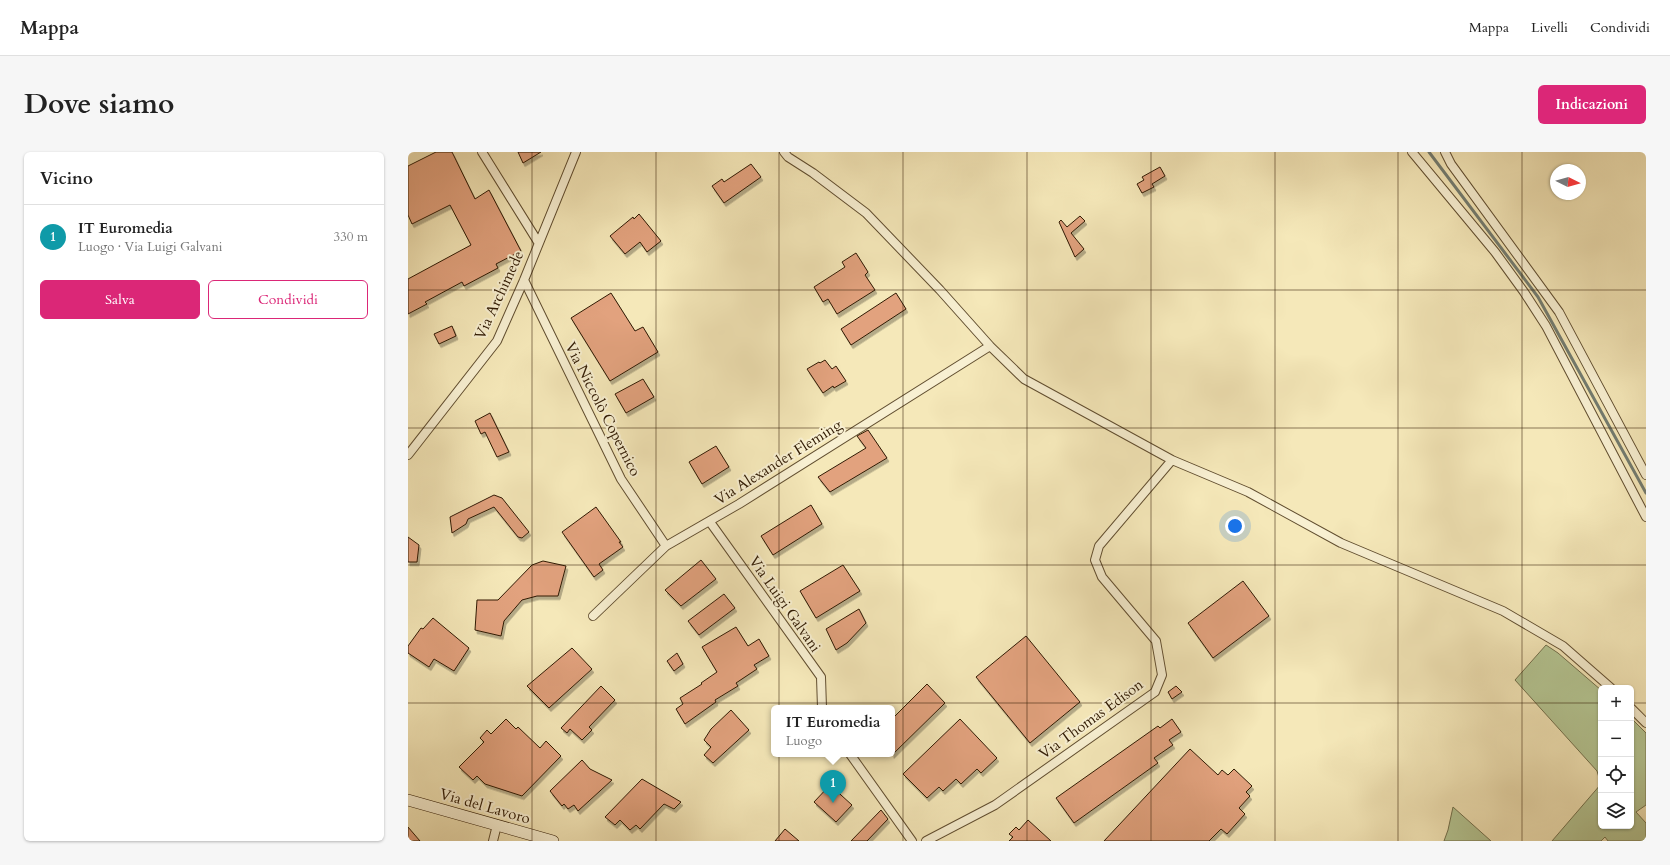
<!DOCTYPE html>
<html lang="it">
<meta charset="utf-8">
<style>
body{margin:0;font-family:Cardo,serif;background:#f6f6f6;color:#222}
.controls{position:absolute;right:12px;bottom:12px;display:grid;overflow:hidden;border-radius:6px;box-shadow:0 1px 3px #0004}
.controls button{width:36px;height:36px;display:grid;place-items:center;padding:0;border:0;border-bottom:1px solid #e0e0e0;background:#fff;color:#222;font:20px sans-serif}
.compass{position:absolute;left:1142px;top:12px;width:36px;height:36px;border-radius:50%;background:#fff;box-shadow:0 1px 3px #0004;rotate:95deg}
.you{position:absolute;left:827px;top:374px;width:14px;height:14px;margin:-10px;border:3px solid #fff;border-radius:50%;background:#1a73e8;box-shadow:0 0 0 6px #1a73e833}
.badge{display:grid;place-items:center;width:26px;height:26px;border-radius:50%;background:#db2777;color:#fff;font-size:13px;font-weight:700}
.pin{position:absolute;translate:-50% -33px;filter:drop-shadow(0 1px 2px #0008)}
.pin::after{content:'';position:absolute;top:21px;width:14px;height:12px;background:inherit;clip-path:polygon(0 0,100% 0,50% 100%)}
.popup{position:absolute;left:363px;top:553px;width:124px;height:52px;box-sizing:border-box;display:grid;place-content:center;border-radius:6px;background:#fff;filter:drop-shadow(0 1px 3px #0005);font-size:13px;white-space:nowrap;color:#767676}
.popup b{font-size:15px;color:#222}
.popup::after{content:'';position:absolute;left:50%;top:100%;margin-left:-8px;border:8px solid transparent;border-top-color:#fff}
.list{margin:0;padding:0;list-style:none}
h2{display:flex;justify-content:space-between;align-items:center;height:52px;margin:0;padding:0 16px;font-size:17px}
h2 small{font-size:13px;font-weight:400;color:#767676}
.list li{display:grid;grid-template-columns:26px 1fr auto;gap:12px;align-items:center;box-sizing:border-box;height:64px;padding:0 16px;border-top:1px solid #e0e0e0}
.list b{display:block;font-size:15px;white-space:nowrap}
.list p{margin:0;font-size:13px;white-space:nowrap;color:#767676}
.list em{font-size:13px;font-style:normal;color:#767676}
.actions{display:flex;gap:8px;padding:12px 16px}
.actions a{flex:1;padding:9px 0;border:1px solid #db2777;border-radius:6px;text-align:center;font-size:14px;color:#db2777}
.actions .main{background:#db2777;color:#fff}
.icon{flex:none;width:22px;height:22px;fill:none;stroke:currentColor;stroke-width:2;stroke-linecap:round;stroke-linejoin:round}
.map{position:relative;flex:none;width:1238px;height:689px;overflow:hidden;border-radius:6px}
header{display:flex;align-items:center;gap:24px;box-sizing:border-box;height:56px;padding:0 20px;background:#fff;border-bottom:1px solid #e0e0e0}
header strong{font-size:19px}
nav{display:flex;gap:22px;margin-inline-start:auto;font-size:14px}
.intro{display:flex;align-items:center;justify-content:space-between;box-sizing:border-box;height:96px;padding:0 24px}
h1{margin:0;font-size:28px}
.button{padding:10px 18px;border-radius:6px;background:#db2777;color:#fff;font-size:14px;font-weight:700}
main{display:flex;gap:24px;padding:0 24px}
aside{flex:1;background:#fff;border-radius:6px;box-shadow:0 1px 3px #0004}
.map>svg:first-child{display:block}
.green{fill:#b5c794;stroke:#72704c}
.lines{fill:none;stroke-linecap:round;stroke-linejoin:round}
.stream{stroke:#737c70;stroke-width:3}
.building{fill:#e2a27e;stroke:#301a03;filter:url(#shadow)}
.street-casing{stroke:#614e30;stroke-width:10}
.secondary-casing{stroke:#301a03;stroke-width:12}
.street{stroke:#f8f0d2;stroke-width:8}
.secondary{stroke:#f8f0d2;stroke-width:11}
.grid{fill:none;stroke:#301a03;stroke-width:1;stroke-opacity:0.55}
.labels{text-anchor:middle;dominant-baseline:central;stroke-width:4;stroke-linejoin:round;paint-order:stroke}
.street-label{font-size:15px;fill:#301a03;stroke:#f8f0d2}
</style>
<header>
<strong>Mappa</strong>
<nav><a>Mappa</a><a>Livelli</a><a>Condividi</a></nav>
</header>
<div class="intro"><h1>Dove siamo</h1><a class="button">Indicazioni</a></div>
<main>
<aside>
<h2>Vicino<small></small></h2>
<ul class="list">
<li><span class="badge" style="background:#0f9aa8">1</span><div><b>IT Euromedia</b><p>Luogo · Via Luigi Galvani</p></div><em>330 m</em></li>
</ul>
<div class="actions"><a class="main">Salva</a><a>Condividi</a></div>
</aside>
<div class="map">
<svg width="1238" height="689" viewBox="0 0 1238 689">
<defs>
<filter id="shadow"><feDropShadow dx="2" dy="3.5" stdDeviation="0" flood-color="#0004"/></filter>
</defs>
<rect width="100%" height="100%" fill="#f5e8b9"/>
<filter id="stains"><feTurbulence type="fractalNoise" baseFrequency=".005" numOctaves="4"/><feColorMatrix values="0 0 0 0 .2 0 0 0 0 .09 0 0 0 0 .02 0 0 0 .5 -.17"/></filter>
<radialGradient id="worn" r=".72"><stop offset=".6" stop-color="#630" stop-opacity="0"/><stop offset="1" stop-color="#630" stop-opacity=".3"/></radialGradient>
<!-- green -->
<path class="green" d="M1138,493L1150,501L1193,538V674H1223V566L1238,581V653L1228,660L1238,671V689H1200L1197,685L1193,689H1144L1193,632L1189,619L1107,528Z
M1045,655L1083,689H1036L1040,678Z"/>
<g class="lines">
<!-- stream -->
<path class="stream" d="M1021,0L1130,145L1238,341"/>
</g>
<!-- building -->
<path class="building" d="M28,0H44L67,47L81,38L113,99L88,112L90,116L56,134L54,130L17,150L19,152L0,162V127L63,93L42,53L4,72L0,63V14Z
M110,0H133L115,11Z
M343,12L353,25L316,51L304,34L314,27L316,30Z
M752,15L757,24L744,32L746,35L734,41L729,32L736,28L734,25Z
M231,62L253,89L239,100L232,90L217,102L202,84L225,65L226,67Z
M672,64L677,69L663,81L676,97L667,105L651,70L653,68L659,75Z
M448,101L460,120L457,123L467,138L429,162L420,147L415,150L406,135L437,115L434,110Z
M203,141L227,179L235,175L250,200L202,229L163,166Z
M488,141L498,157L443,193L433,177Z
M44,174L48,184L31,192L26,182Z
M417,208L424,217L428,214L438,229L426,236L425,234L415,241L399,217L411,210L412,211Z
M235,227L246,245L218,261L207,242Z
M82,261L101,300L89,305L77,280L73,282L67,269Z
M460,278L479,306L422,340L410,325L458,296L449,284Z
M308,294L321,315L294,332L281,310Z
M86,343L94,346L121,380L114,386L110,385L86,355L60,367L58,372L44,381L42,365Z
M403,353L414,372L365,403L353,384Z
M188,355L213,390H211L215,395L191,412L195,418L186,425L154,380Z
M0,385L11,393L9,410H0Z
M293,408L308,427L273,454L257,438Z
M135,409L158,414L150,444H129L114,448L96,469L93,484L67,478L69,448H90L124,413Z
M435,413L452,439L408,466L392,439Z
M835,429L861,464L805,506L780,471Z
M316,442L327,456L291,483L280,469Z
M451,457L458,471L439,491L428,498L418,477Z
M25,466L61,496L46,519L26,507L21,515L0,501V494L13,476L15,477Z
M328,475L340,494L351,487L361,504L346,513L349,517L328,531L330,534L307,548L308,550L277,572L268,557L275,552L272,546L294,532L293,531L309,520L294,495Z
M618,484L672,550L622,591L568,525Z
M164,496L184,517L141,556L119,534Z
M269,501L275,512L266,519L259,509Z
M519,532L537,551L484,603V567Z
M193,534L207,548L181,575L184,578L174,588L162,577L159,581L153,576Z
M768,534L774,540L764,547L760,540Z
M323,558L341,578L305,611L296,603L303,595L296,588L303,577Z
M98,567L108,577L110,575L132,596L138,589L153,604L114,644L77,632L69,624L65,628L51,615L76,590L72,586L79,578L83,582Z
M552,567L589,606L573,621L569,617L553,632L548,627L535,639L531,635L519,646L495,622Z
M764,567L773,580L761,588L765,593L746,606L750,611L666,671L648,646L750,574L752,576Z
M782,597L810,623L814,618L820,623L826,617L844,634L838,640L842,644L831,656L837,662L819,682L813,677L801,689H696Z
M174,608L182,617L204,628L170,659L166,653L160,657L156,652L154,654L142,639Z
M234,627L273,650L266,657L256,652L232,677L228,673L222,678L212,668L207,673L197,665Z
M422,633L444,653L428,670L406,650Z
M473,658L480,667L459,689H443Z
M620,668L643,689H601L605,685L601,682L608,675L611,678Z
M0,675L12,689H0Z
M377,677L391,689H367Z"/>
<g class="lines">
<defs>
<path id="street" d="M74,0L130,90
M376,0L380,5L405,21L458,61L532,138L582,194L616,227L764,308L840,340L933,391L1095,459L1155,494L1203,536
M1004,0L1087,100L1116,140L1138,174L1238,365
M1037,0L1043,12L1151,160L1238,323
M116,128L213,327L258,394
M0,303L89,189L116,128L168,0
M302,370L413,525L414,556
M185,464L258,394L331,352L582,194
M1223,556L1238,571
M442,602L504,689
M85,689L89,673
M518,689L587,653L747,540L754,523L748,489L694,425L687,408L691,394L764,308"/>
<path id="secondary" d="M0,648L145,689"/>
</defs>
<!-- street casing -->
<use href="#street" class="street-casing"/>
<!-- secondary casing -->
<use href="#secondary" class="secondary-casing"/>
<!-- street -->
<use href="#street" class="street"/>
<!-- secondary -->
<use href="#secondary" class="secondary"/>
</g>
<!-- grid -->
<path class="grid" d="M124,0V689M248,0V689M371,0V689M495,0V689M619,0V689M743,0V689M867,0V689M990,0V689M1114,0V689M0,138H1238M0,276H1238M0,413H1238M0,551H1193M1223,551H1238"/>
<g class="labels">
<!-- street labels -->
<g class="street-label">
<text transform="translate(91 143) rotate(-65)">Via Archimede</text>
<text transform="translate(195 257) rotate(63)">Via Niccolò Copernico</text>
<text transform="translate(370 310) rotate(-32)">Via Alexander Fleming</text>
<text transform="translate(377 452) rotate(55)">Via Luigi Galvani</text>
<text transform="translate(683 567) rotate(-36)">Via Thomas Edison</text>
<text transform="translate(77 654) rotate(16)">Via del Lavoro</text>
</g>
</g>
<rect width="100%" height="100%" filter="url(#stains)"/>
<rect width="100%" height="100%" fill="url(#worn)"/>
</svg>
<div class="controls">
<button>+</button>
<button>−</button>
<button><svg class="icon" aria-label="locate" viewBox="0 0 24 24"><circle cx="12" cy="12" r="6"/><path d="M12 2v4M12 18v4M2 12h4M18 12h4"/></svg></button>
<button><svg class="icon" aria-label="layers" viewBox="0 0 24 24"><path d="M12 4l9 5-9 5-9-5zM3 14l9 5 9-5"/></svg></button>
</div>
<svg class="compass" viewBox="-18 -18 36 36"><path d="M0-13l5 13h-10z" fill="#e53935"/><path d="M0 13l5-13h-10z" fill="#767676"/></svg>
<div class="you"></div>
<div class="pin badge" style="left:425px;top:651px;background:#0f9aa8">1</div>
<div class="popup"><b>IT Euromedia</b>Luogo</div>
</div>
</main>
